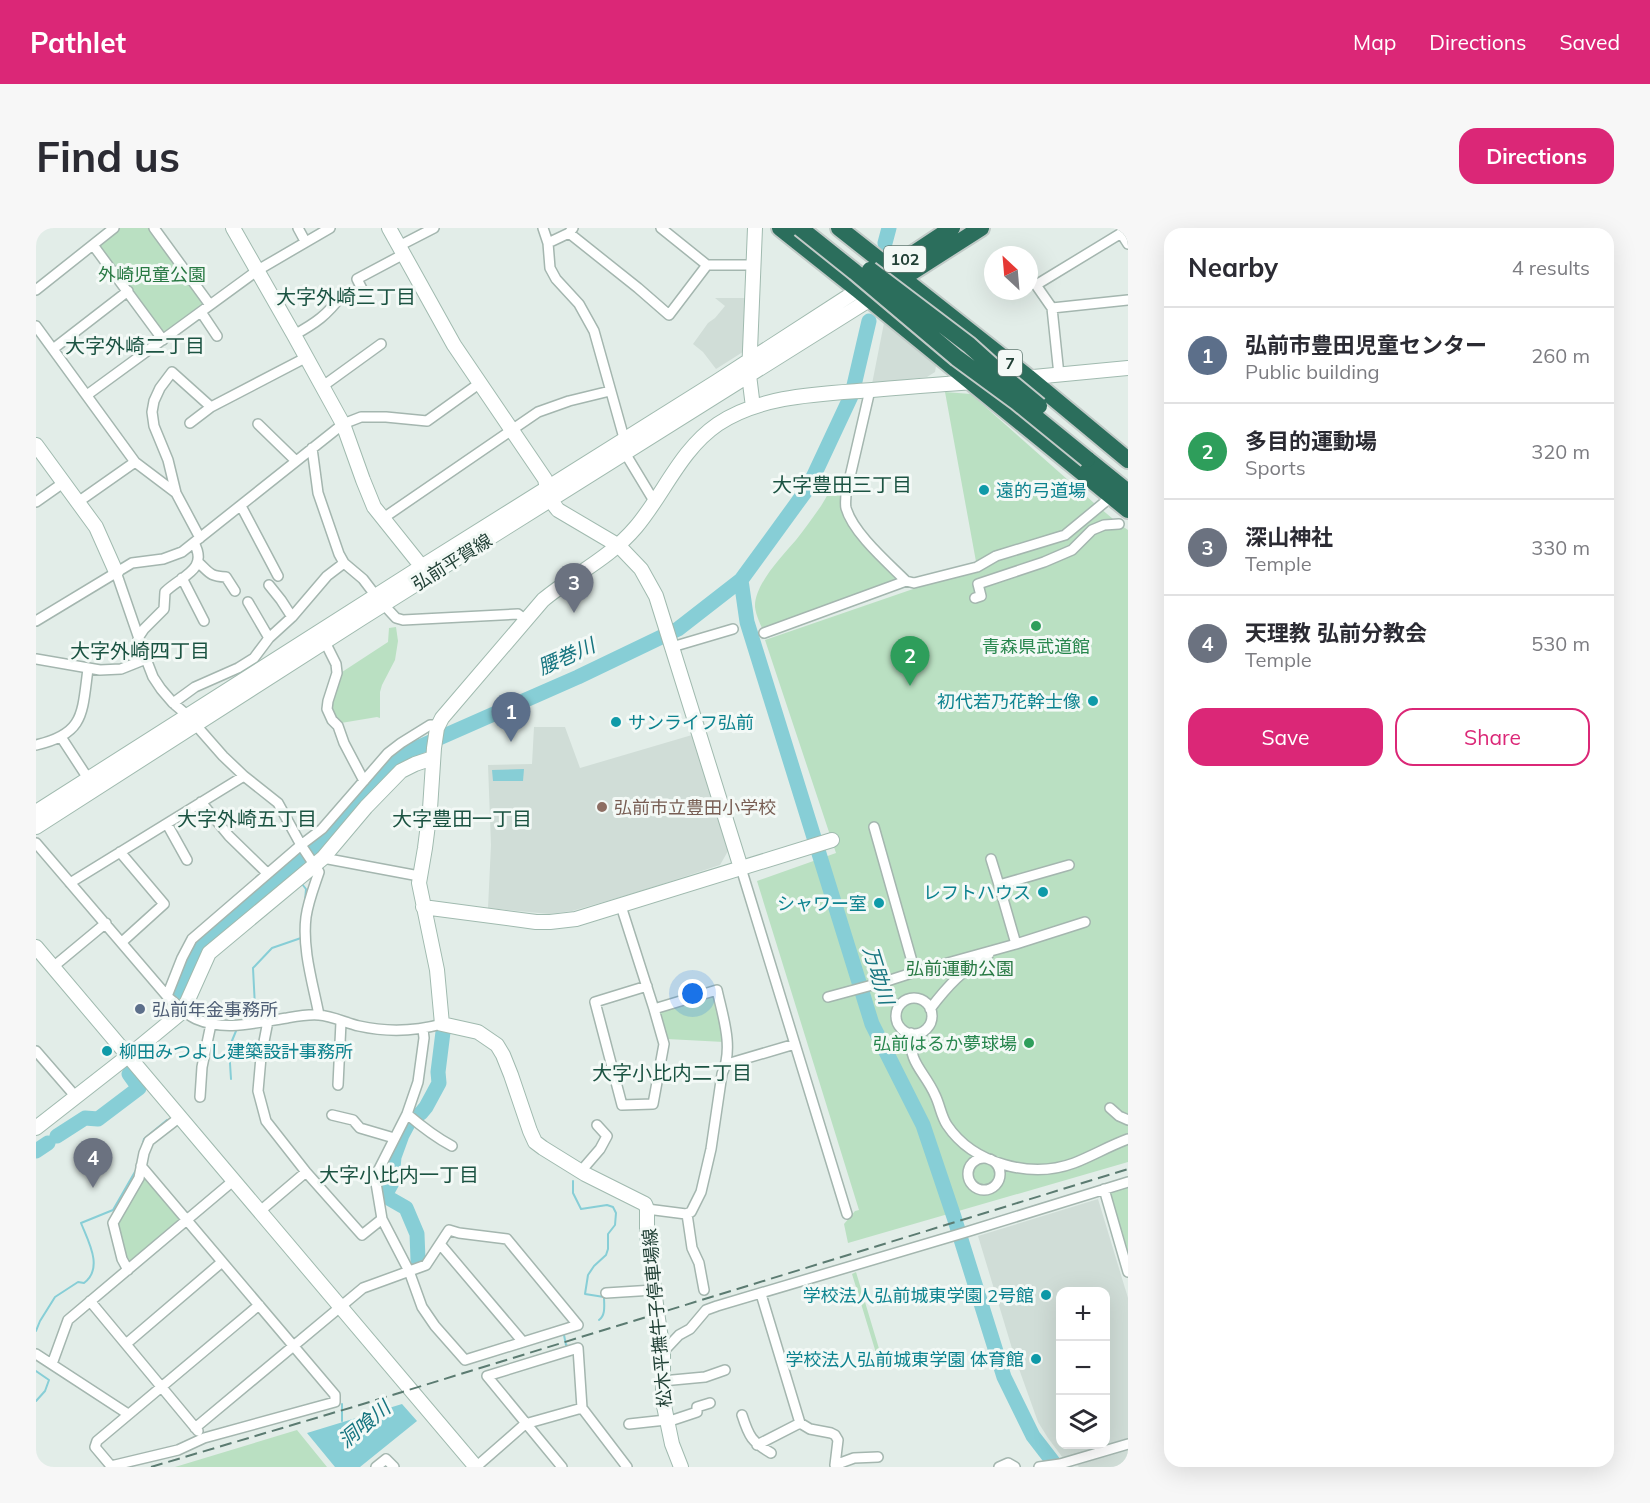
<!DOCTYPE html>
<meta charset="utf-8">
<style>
body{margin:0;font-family:Mulish,"Noto Sans JP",sans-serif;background:#f7f7f7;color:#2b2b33}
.controls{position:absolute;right:18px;bottom:18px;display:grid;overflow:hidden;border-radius:12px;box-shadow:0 6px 24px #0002}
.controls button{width:54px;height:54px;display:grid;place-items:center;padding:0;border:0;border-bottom:2px solid #e1e1e2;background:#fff;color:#2b2b33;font:30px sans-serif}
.compass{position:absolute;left:948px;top:18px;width:54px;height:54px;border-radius:50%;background:#fff;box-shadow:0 6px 24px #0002;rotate:334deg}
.you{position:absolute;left:657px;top:766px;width:21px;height:21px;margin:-15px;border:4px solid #fff;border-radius:50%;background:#1a73e8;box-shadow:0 0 0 9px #1a73e833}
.badge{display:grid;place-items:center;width:39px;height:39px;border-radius:50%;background:#db2777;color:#fff;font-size:20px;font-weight:700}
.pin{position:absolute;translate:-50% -50px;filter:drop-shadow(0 2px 3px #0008)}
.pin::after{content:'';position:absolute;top:32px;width:21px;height:18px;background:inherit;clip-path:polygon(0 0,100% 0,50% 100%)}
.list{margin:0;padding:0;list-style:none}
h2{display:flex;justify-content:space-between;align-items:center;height:78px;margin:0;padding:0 24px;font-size:26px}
h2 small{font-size:20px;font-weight:400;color:#7c7c81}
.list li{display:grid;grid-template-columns:39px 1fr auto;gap:18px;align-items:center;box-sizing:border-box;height:96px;padding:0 24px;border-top:2px solid #e1e1e2}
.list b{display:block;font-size:22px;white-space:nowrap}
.list p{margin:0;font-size:20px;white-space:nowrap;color:#7c7c81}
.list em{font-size:20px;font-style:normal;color:#7c7c81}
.actions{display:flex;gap:12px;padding:18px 24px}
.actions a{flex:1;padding:14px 0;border:2px solid #db2777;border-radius:18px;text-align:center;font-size:21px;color:#db2777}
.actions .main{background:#db2777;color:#fff}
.icon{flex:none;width:33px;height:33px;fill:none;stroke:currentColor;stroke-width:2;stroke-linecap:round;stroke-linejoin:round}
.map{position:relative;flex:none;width:1092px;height:1239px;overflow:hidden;border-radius:18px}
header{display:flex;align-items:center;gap:36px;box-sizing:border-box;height:84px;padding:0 30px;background:#db2777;color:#fff}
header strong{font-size:28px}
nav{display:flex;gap:33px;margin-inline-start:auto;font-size:21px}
.intro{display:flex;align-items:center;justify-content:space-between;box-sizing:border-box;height:144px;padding:0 36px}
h1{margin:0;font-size:42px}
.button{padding:15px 27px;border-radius:18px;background:#db2777;color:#fff;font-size:21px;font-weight:700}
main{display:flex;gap:36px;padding:0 36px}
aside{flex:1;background:#fff;border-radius:18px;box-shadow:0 6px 24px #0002}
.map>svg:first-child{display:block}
.built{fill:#d0ddd7;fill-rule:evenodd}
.green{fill:#bae0c2}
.water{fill:#87ced6}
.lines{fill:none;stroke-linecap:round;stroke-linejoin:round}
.stream{stroke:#87ced6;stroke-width:2}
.river{stroke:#87ced6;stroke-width:15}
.street-casing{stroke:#a4b6af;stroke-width:12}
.secondary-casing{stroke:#a0baaf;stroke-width:16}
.highway-casing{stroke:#c1cac7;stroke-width:20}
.street{stroke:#fff;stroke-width:9}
.secondary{stroke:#fff;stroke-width:14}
.highway{stroke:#2b6e5c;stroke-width:16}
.rail{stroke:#5b7b71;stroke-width:2;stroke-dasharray:12 6;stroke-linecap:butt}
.highway-bridge-casing{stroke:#c1cac7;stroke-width:20;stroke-linecap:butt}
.highway-bridge{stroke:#2b6e5c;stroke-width:16}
.culture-dot{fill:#0f9aa8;stroke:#f3f9f6;stroke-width:2}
.leisure-dot{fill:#2e9e5b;stroke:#f3f9f6;stroke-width:2}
.education-dot{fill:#8d6e63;stroke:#f3f9f6;stroke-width:2}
.service-dot{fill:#5c6f8a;stroke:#f3f9f6;stroke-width:2}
.labels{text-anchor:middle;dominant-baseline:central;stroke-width:6;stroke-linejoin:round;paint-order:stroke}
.shield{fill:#f3f9f6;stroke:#607870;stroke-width:1.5}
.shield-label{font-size:16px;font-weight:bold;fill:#214036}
.park-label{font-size:18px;fill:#287943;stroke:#f3f9f6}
.culture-label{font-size:18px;fill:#0d838f;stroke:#f3f9f6;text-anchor:end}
.street-label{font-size:18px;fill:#214036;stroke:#f3f9f6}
.leisure-label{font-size:18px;fill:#27864d;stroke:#f3f9f6}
.education-label{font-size:18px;fill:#785e54;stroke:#f3f9f6;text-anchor:start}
.service-label{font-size:18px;fill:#4e5e75;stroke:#f3f9f6;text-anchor:start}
.neighbourhood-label{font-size:20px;fill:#1b5342;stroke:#f3f9f6}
.water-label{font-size:20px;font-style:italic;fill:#177580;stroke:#f3f9f6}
</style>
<header>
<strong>Pathlet</strong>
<nav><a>Map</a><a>Directions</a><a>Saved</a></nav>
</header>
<div class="intro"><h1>Find us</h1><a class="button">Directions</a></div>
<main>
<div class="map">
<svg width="1092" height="1239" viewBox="0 0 1092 1239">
<rect width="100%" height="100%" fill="#e2ede8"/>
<!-- built -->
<path class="built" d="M679,70H712L710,122L680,141L667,124L657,116L672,95L679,90L689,78Z
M848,95L899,135L900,138L899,144L891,149L836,156Z
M498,499H529L544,540L656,507L692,623L684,637L602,664L536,683L513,686L452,680L455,617L452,537L496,536Z
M1062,971L1092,1070V1210L1027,1230L1012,1210L1002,1194L978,1127L942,1008ZM1024,1064H1070V1216H1024Z
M1092,1221V1239H1043L1041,1237Z"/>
<!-- green -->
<path class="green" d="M84,0H114L169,76L128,106L62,16Z
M909,164L935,166L1058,275L1083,296L1092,302V934L812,1015L808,996L819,983L823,982L721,653L800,625L729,412L941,339Z
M808,249L812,258L810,266L818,295L870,353L728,405C725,397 720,388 719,379C718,357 746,328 760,312C769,301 777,289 785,278C791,269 795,259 801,250Z
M360,399L362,413L359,432L346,457L344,464V490L341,489L305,495L295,485V473L303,446L352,414L353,400Z
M679,765L688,814L631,811L622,782Z
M112,951L144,990V993L95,1034L91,1033L80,995L105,952Z
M1092,958V1043L1073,964Z
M820,1044L844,1124L840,1125L816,1046Z
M261,1202L291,1239H139Z"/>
<!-- water -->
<path class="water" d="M488,541L487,553H457L456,542Z
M366,1176L381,1193L324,1239H299L271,1205Z"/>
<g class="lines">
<!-- stream -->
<path class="stream" d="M254,639L259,646
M266,656L270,661L269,673
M212,790L219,779L217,740L236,720L265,710
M195,851L193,820L200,803
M106,919L108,911L131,892
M537,953V965L545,981L571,977L577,979L580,985L579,997L572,1006V1021L570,1027L558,1038L552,1047L549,1066L568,1069C568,1077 570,1087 563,1092
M0,1103L4,1093L19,1069L42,1054L48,1055C68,1040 52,1013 45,995L77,982L100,942
M528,1107L530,1117L534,1119
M0,1143L13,1152L9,1163L0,1173
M306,1176V1193"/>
<!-- river -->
<path class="river" d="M849,15L853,0
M705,352L711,394L836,796L887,897L918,989L968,1149L997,1208L1021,1239
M142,764L162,718L295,604L317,580L338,553L367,526L542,449L642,401L705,352L772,260L816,166L833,93
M21,908L49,890L62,891L103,860L93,846
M0,923L12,915
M382,1032L381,1006L370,980L349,968L348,965L352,962L358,951L357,940L358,929L366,907L374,892L385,885L390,879L403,855L402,844L407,804"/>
<defs>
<path id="street" d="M118,0L174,77
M262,0L269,13
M507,0L512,15L514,40L520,51L543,76L558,103L588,210L589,225L618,273
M625,0L671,37H717
M533,5L602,60L633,87L671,37
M1085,5L1092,16
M512,15L533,5L537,0
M57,17L127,112
M363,18L398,0
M0,62L78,0
M329,67L321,51L368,26
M1016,80L1092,72
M165,84L181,108
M0,98L99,234L140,265
M258,107C280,95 291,87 306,67
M17,121L92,63
M1023,147L1016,80L1000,57L1092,1
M287,158L345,116
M834,162L810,266C810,270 809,276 810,280C817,305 852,335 870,353
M51,167L222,42L294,0
M154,195L175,179
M222,196L260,233
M276,220L282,265L303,326L308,335L327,351L340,368
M0,274L27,255
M42,274L99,234
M205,278L242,348
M346,291L502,184L533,173L574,163
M164,310L140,265L132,232L118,198L116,184L118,173L124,160L136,144L175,179L271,129
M162,334C174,345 173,348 190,349L199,363
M80,344L110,431L117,449L125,461L137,475L151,487L187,528L208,548L242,575L265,617L283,644C278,659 272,674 270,689C266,721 277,756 283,787
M146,350L168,393
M233,357L245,372L256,389
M939,370L945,368L942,356L1008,334L1036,322L1056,302L1068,297L1083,296
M212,374L233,410
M348,377L360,390L367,392L482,386L490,392
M0,393L96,335L127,331L146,324L307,196L325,189H350L391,193L444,155
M728,405L870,353L878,355L941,339L960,328L1029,307L1075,269
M102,410L108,401L128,381L129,364C145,348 173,342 158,315
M289,414L300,436L301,445L292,473L291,481L296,492L302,498L308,515L328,553
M636,419L697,401
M0,431L64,442L85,441L110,431
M137,475L159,459L202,440L218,430L233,410L256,389L291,348L308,335
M25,509L55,555
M0,517C49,506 46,485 52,441
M165,574L193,608L231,645
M131,596L151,632
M838,599L879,744L980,716L1049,694
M0,615L131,768C140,776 149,786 160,791C190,804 221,794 251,790C262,788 272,786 283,787C296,788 310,795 323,798C350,804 380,803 406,796
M84,624L128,676L86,714
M287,630L383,648
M955,631L963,657L1033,637
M705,640L811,986
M34,655L208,548
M963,657L980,716
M585,678L618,781L681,762C687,789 698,820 686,846L675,921L665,964L655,984L650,986L611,981
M17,739L70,695
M611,758L559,774L586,877L617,876L628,816L618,781
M131,768L146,730L156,711L265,617L286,601L352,525L365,515L394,497H402
M792,769L851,753L879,744
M860 788a18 18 0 1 1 36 0a18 18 0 1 1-36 0Z
M894,781C913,756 926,743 953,726
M232,793L225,829L222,863L230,893L270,944L326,1007L346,991
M875,805C872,836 888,842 899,867C904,877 905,888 911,897C937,936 995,951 1038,935C1056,928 1073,918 1092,911
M0,823L40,869
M691,836L759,816
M302,857L305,794
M164,869L166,839L175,796
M1074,880L1083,888L1092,892
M371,886C385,898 399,909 416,918
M296,887L317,892L324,900L358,910
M932 946a16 16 0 1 1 32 0a16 16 0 1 1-32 0Z
M105,938L299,1167V1174L168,1210L142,1222L75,1238L59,1219L61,1213L223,1077
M545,943L564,921L571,908L561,897
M1068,961L1092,1044
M223,984L270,944
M651,986L656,1020L663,1035L668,1062
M404,1016L487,1114
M92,1042L86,1031L77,995L103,950L108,925L113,913L144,889
M570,1065L618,1062
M725,1066L764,1195L774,1201L795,1205L799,1207L802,1212L799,1237L801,1239
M54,1073L162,1203
M90,1116L186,1034
M627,1124L643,1107L654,1101L670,1082L681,1078L927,1005L1092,954
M0,1126L92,1186
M16,1136L32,1092L197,953
M626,1153L669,1149L689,1142
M706,1187C713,1209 716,1214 735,1225
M631,1194L661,1184V1179L674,1175
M593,1196L630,1192
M159,1200L327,1060L390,1037L413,1002L423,1005L471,1011L542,1097L429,1132L399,1098L386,1079L373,1043L346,991L339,949L371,886L382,854L388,810L387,801
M721,1217L764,1195
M799,1237L818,1230L842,1229
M340,1239L350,1231L358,1239
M440,1239L489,1196L546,1180
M526,1239L451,1148L542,1120L546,1180L591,1239
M963,1239L972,1235L979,1239
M1003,1239L1024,1236L1092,1216"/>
<path id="secondary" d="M197,0L258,107L307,196L327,252L338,279L390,344
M353,0L418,117L509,251C511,263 514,273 522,282L583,318L605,341L620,368L705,640
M987,150L1092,140
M717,179L713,147L719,0
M0,217L60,299L80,344
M0,584L385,339L680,154L822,62
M0,599L326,390L833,72
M387,679L500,694H514L540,691L796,612
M0,719L440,1239
M0,900L101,821L147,783L173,725L287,630L330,579L365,543L379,536L397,530
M645,1239L636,1216L627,1173V1124L621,1084L611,1006V981L609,976L549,946L507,920L499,914L494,903L475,847L467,827L461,817L442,804L406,796L401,742L383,655L389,620L394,581L398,520L401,500L406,490L507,372C537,347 574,330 600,299C628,266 644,222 682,196C725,167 785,166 836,162C871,159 906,156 941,154"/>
<path id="highway" d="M744,0L822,62L1092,282
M803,0L992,149L1092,232
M848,45L916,0
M859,55L945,0
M1051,231L1092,264"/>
</defs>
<!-- street casing -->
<use href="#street" class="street-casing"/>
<!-- secondary casing -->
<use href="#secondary" class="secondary-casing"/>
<!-- highway casing -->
<use href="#highway" class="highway-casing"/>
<!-- street -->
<use href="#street" class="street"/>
<!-- secondary -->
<use href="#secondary" class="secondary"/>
<!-- highway -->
<use href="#highway" class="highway"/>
<!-- rail -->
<path class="rail" d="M115,1239L327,1176L1092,941"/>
<defs>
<path id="highway-bridge" d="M764,0L819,44L921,130L981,174L1051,231
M834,42L933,117L974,154L1003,178"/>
</defs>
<!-- highway-bridge casing -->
<use href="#highway-bridge" class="highway-bridge-casing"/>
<!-- highway-bridge -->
<use href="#highway-bridge" class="highway-bridge"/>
</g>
<!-- markers -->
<g class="culture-dot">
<circle cx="948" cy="262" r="6"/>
<circle cx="1057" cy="473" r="6"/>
<circle cx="580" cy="494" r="6"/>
<circle cx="1007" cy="664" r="6"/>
<circle cx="843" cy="675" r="6"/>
<circle cx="71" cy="823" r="6"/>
<circle cx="1010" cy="1067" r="6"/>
<circle cx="1000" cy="1131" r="6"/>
</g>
<g class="leisure-dot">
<circle cx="1000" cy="398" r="6"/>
<circle cx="993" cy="815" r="6"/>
</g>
<circle class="education-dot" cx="566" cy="579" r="6"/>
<circle class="service-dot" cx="104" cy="781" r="6"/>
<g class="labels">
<!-- shield labels -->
<g class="shield">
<rect x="848" y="18" width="42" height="26" rx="4.5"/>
<rect x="962" y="122" width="24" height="26" rx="4.5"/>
</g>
<g class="shield-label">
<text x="869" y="31">102</text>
<text x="974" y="135">7</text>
</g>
<!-- park labels -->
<g class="park-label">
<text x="116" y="46">外崎児童公園</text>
<text x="924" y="740">弘前運動公園</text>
</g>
<!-- culture labels -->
<g class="culture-label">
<text x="960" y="262" text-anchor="start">遠的弓道場</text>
<text x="1045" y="473">初代若乃花幹士像</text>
<text x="592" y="494" text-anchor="start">サンライフ弘前</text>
<text x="995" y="664">レフトハウス</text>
<text x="831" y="675">シャワー室</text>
<text x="83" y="823" text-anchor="start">柳田みつよし建築設計事務所</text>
<text x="998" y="1067">学校法人弘前城東学園 2号館</text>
<text x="988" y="1131">学校法人弘前城東学園 体育館</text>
</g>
<!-- street labels -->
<g class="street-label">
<text transform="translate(416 334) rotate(-32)">弘前平賀線</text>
<text transform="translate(621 1090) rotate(-95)">松木平撫牛子停車場線</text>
</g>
<!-- leisure labels -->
<g class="leisure-label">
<text x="1000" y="418">青森県武道館</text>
<text x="981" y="815" text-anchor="end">弘前はるか夢球場</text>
</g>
<!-- education labels -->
<g class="education-label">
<text x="578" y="579">弘前市立豊田小学校</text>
</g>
<!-- service labels -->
<g class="service-label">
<text x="116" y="781">弘前年金事務所</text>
</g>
<!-- neighbourhood labels -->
<g class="neighbourhood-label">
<text x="310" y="68">大字外崎三丁目</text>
<text x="99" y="117">大字外崎二丁目</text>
<text x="806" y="256">大字豊田三丁目</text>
<text x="104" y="422">大字外崎四丁目</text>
<text x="211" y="590">大字外崎五丁目</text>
<text x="426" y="590">大字豊田一丁目</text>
<text x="636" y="844">大字小比内二丁目</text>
<text x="363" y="946">大字小比内一丁目</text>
</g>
<!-- water labels -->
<g class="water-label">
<text transform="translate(530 428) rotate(-24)">腰巻川</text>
<text transform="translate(843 747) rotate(73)">万助川</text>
<text transform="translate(328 1196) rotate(-40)">洞喰川</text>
</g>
</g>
</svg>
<div class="controls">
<button>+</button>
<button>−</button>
<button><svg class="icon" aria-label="layers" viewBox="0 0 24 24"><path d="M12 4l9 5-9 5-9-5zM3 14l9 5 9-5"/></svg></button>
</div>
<svg class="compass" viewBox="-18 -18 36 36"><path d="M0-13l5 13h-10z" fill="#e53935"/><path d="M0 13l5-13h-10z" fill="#7c7c81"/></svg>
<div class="you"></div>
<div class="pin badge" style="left:475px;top:514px;background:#5c6f8a">1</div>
<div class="pin badge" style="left:874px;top:458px;background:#2e9e5b">2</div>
<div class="pin badge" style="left:538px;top:385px;background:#6b7280">3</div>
<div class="pin badge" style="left:57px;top:960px;background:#6b7280">4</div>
</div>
<aside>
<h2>Nearby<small>4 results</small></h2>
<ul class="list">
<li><span class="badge" style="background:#5c6f8a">1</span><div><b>弘前市豊田児童センター</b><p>Public building</p></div><em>260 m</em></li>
<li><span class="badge" style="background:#2e9e5b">2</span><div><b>多目的運動場</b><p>Sports</p></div><em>320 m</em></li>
<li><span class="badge" style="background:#6b7280">3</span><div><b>深山神社</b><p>Temple</p></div><em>330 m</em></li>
<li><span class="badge" style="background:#6b7280">4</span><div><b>天理教 弘前分教会</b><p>Temple</p></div><em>530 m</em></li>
</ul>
<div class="actions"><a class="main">Save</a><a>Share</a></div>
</aside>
</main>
